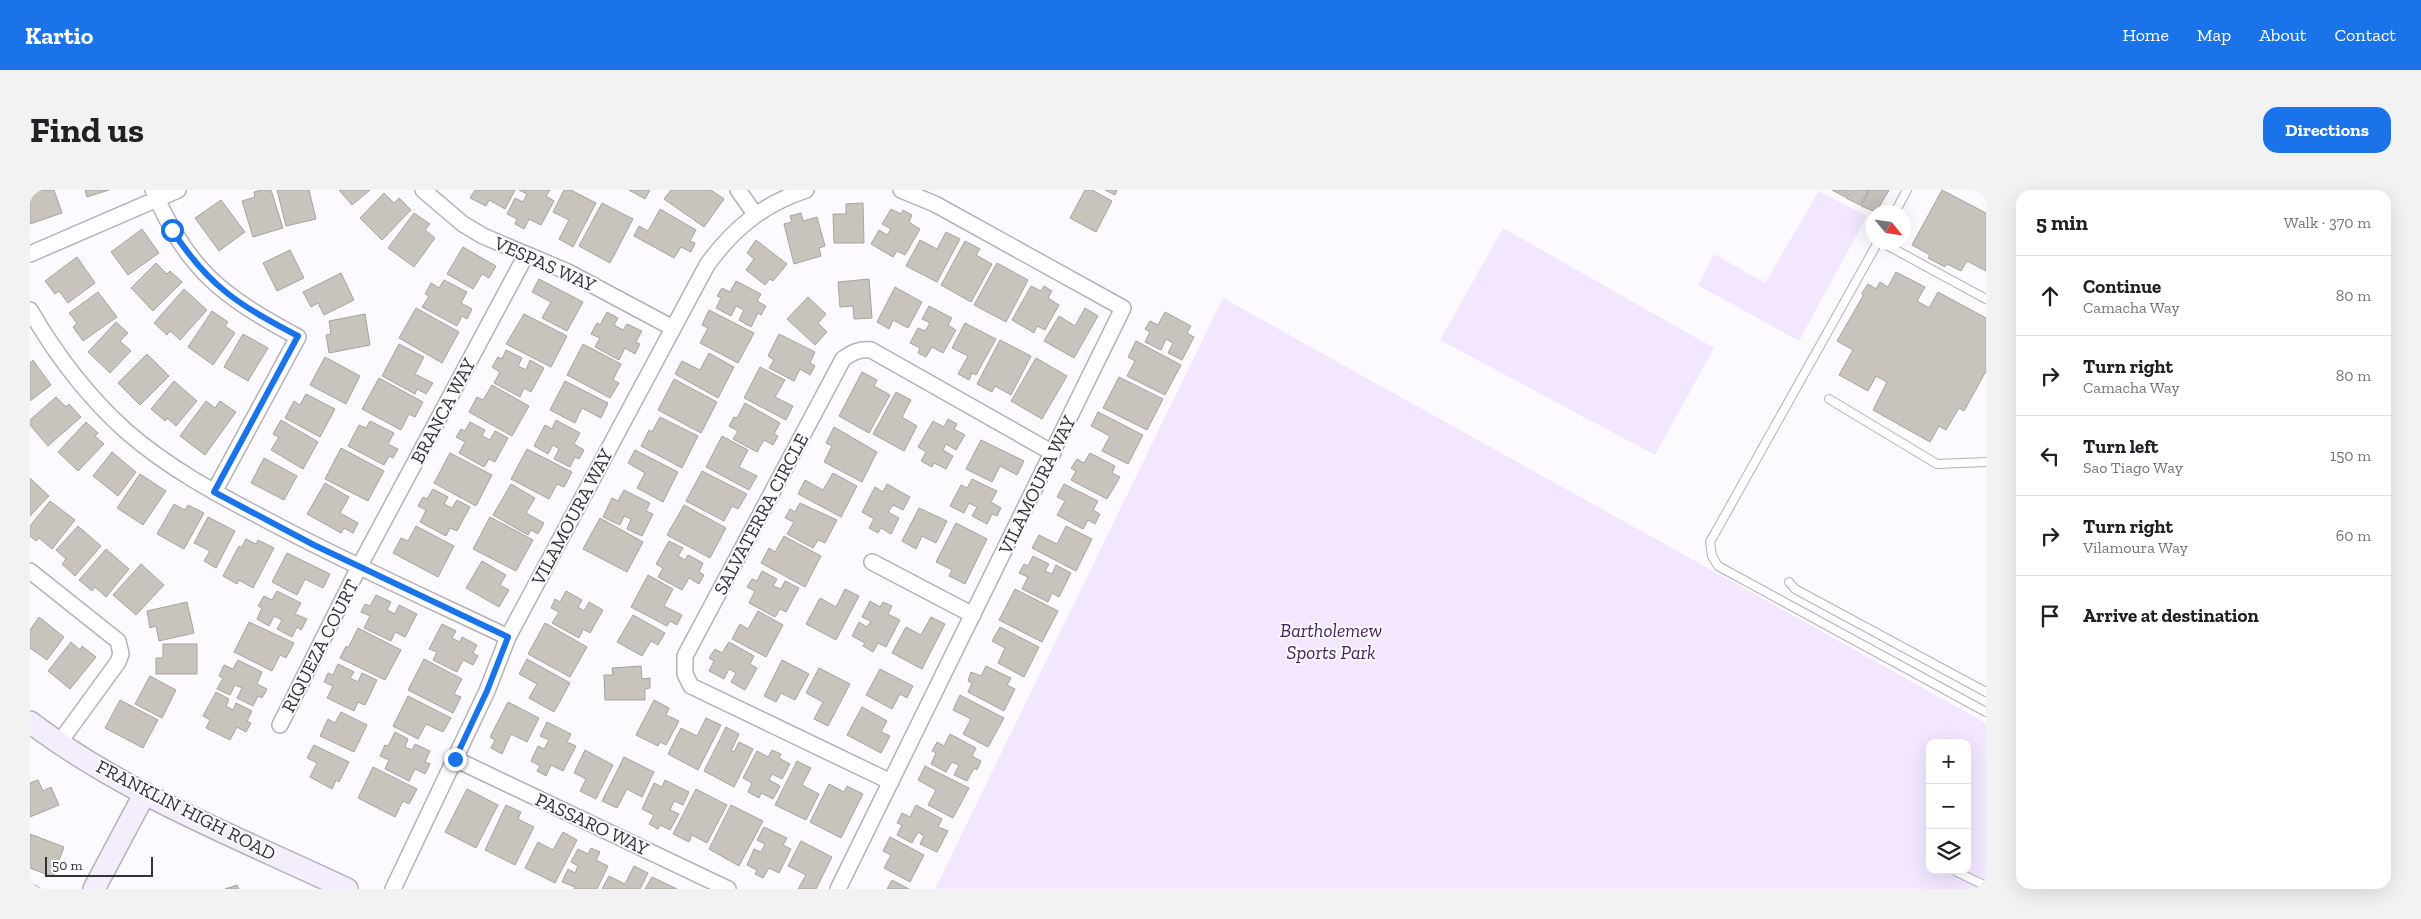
<!DOCTYPE html>
<meta charset="utf-8">
<style>
body{margin:0;font-family:"Zilla Slab",serif;background:#f2f2f2;color:#202124}
.controls{position:absolute;right:15px;bottom:15px;display:grid;overflow:hidden;border-radius:10px;box-shadow:0 5px 20px #0002}
.controls button{width:45px;height:45px;display:grid;place-items:center;padding:0;border:0;border-bottom:1px solid #e0e0e0;background:#fff;color:#202124;font:25px sans-serif}
.compass{position:absolute;left:1836px;top:15px;width:45px;height:45px;border-radius:50%;background:#fff;box-shadow:0 5px 20px #0002;rotate:119deg}
.scale{position:absolute;left:15px;bottom:12px;width:108px;box-sizing:border-box;padding-left:5px;border:2px solid #343235;border-top:0;font-size:14px;line-height:18px;white-space:nowrap;color:#343235;-webkit-text-stroke:4px #fcfaff;paint-order:stroke}
.stop{position:absolute;width:15px;height:15px;margin:-11px;border:4px solid #1a73e8;border-radius:50%;background:#fff}
.stop.end{background:#1a73e8;border-color:#fff;box-shadow:0 1px 5px #0008}
.list{margin:0;padding:0;list-style:none}
h2{display:flex;justify-content:space-between;align-items:center;height:65px;margin:0;padding:0 20px;font-size:21px}
h2 small{font-size:16px;font-weight:400;color:#757577}
.list li{display:grid;grid-template-columns:32px 1fr auto;gap:15px;align-items:center;box-sizing:border-box;height:80px;padding:0 20px;border-top:1px solid #e0e0e0}
.list b{display:block;font-size:19px;white-space:nowrap}
.list p{margin:0;font-size:16px;white-space:nowrap;color:#757577}
.list em{font-size:16px;font-style:normal;color:#757577}
.icon{flex:none;width:28px;height:28px;fill:none;stroke:currentColor;stroke-width:2;stroke-linecap:round;stroke-linejoin:round}
.map{position:relative;flex:none;width:1956px;height:699px;overflow:hidden;border-radius:15px}
header{display:flex;align-items:center;gap:30px;box-sizing:border-box;height:70px;padding:0 25px;background:#1a73e8;color:#fff}
header strong{font-size:24px}
nav{display:flex;gap:28px;margin-inline-start:auto;font-size:18px}
.intro{display:flex;align-items:center;justify-content:space-between;box-sizing:border-box;height:120px;padding:0 30px}
h1{margin:0;font-size:35px}
.button{padding:12px 22px;border-radius:15px;background:#1a73e8;color:#fff;font-size:18px;font-weight:700}
main{display:flex;gap:30px;padding:0 30px}
aside{flex:1;background:#fff;border-radius:15px;box-shadow:0 5px 20px #0002}
.map>svg:first-child{display:block}
.green{fill:#f2e7ff;fill-rule:evenodd}
.building{fill:#c8c4bd;stroke:#a7a39c}
.lines{fill:none;stroke-linecap:round;stroke-linejoin:round}
.lane-casing{stroke:#b4b1b8;stroke-width:10}
.street-casing{stroke:#b4b1b8;stroke-width:18}
.secondary-casing{stroke:#b4b1b8;stroke-width:24}
.lane{stroke:#fff;stroke-width:8}
.street{stroke:#fff;stroke-width:15}
.secondary{stroke:#f4edfc;stroke-width:21}
.route{stroke:#1a73e8;stroke-width:6}
.labels{text-anchor:middle;dominant-baseline:central;stroke-width:4;stroke-linejoin:round;paint-order:stroke}
.street-label{font-size:19px;fill:#343235;stroke:#fcfaff}
.park-label{font-size:19px;font-style:italic;fill:#442262;stroke:#fcfaff}
</style>
<header>
<strong>Kartio</strong>
<nav><a>Home</a><a>Map</a><a>About</a><a>Contact</a></nav>
</header>
<div class="intro"><h1>Find us</h1><a class="button">Directions</a></div>
<main>
<div class="map">
<svg width="1956" height="699" viewBox="0 0 1956 699">
<rect width="100%" height="100%" fill="#fcfaff"/>
<!-- green -->
<path class="green" d="M1789,1L1837,26L1769,151L1668,95L1684,64L1735,93Z
M1473,38L1684,158L1625,265L1410,150Z
M1193,108L1956,533V699H905ZM1900,553H1937V680H1900Z"/>
<!-- building -->
<path class="building" d="M24,0L32,23L0,34V1Z
M55,0H79L57,7Z
M231,0H241L253,38L223,47L212,11L225,7L224,2Z
M247,0H279L286,29L256,36Z
M309,0H340L322,15Z
M445,0H485L475,19L459,10L456,16L440,8Z
M489,0H520L516,6L524,11L511,35L499,29L494,39L485,34L487,29L477,24L485,8L493,12L497,4Z
M534,0H541L566,13L543,57L529,49L539,30L523,22Z
M599,0H620L615,9Z
M641,0H681L694,9L674,37L634,9Z
M1055,0H1062L1082,11L1066,42L1040,28Z
M1075,0H1087L1085,5Z
M1802,0H1819L1815,7Z
M1821,0H1839L1830,15L1816,8Z
M1840,0H1859L1846,22L1831,16Z
M1912,0L1956,23V81L1937,71L1931,81L1917,74L1915,77L1898,68L1900,65L1882,55Z
M354,3L364,13L369,8L381,20L352,50L330,28Z
M191,10L215,42L189,61L165,28Z
M572,13L603,29L580,73L549,56Z
M833,13L834,53H804L803,24H816V14Z
M630,19L666,40L660,51L665,53L661,62L651,57L644,68L604,46L609,36L618,41Z
M861,19L871,24L873,20L882,25L879,32L890,39L875,65L867,61L863,67L841,54L849,40L857,45L861,39L852,34Z
M384,23L400,34L395,40L405,48L384,77L358,58Z
M771,23L773,31L787,27L795,56L789,58L791,66L764,74L754,34L762,32L760,26Z
M112,39L129,63L98,85L81,62Z
M916,42L930,49L907,92L876,76L890,50L907,59Z
M726,50L757,74L743,91L740,89L735,95L716,80L724,69L717,63Z
M935,51L950,59L946,65L962,74L941,112L911,95Z
M433,57L466,76L459,88L452,84L443,99L417,84Z
M260,60L274,88L247,101L233,73Z
M47,67L65,93L38,113L29,101L25,104L15,91Z
M126,73L137,84L140,81L152,92L123,121L101,98Z
M967,73L998,90L976,132L944,115Z
M1866,82L1895,97L1887,111L1899,118L1908,102L1956,128V181L1934,221L1929,218L1916,240L1909,236L1900,252L1843,220L1857,192L1846,186L1838,201L1809,185L1823,160L1807,151L1833,106L1832,103L1838,94L1846,99L1850,92L1858,97Z
M311,83L324,110L294,125L288,113L281,117L273,102Z
M509,89L553,112L537,141L512,128L521,112L502,102Z
M839,89L842,128L824,129L823,116L810,117L808,92Z
M414,90L437,102L431,113L442,119L437,129L432,126L427,136L392,117L399,106L395,104L401,93L409,98Z
M706,91L731,104L727,111L736,116L731,125L728,123L721,137L709,130L714,120L706,116L701,126L686,118L691,108L687,106L692,98L700,102Z
M1001,96L1011,101L1014,96L1022,101L1018,108L1029,115L1015,140L1007,136L1004,143L982,130Z
M865,97L892,112L878,138L863,130L859,139L847,132Z
M154,99L177,120L150,150L140,141L137,145L124,133Z
M68,102L87,127L53,151L43,137L47,133L39,123Z
M778,107L796,124L788,133L797,142L785,155L757,129Z
M899,116L922,128L918,135L926,140L913,163L902,157L896,167L888,163L890,158L880,153L888,138L895,141L900,133L892,129Z
M386,118L429,142L412,173L369,148Z
M1055,118L1068,126L1044,168L1014,151L1029,126L1045,136Z
M679,120L724,143L708,173L670,153L678,138L672,135Z
M182,121L198,132L195,136L205,143L183,175L158,157Z
M577,122L588,128L584,135L593,140L597,134L612,141L606,152L610,154L605,164L595,158L589,170L565,157L570,148L561,144L567,133L570,135Z
M1135,122L1161,136L1157,143L1164,147L1152,170L1138,163L1143,153L1136,149L1131,160L1115,152L1120,142L1115,139L1120,131L1128,135Z
M335,124L340,155L299,163L296,145L301,144L299,131Z
M494,124L537,146L521,177L476,154Z
M86,132L98,143L90,151L101,161L80,183L58,162Z
M935,133L966,149L946,185L942,183L939,190L928,184L938,166L922,158Z
M213,144L238,158L218,191L194,177Z
M749,144L785,162L780,173L785,176L780,185L770,179L764,191L739,178L744,170L738,166Z
M970,150L1001,166L981,205L965,196L962,202L947,194Z
M1106,151L1151,175L1135,205L1097,186L1105,171L1098,167Z
M369,154L394,167L385,184L403,193L396,204L387,199L385,204L352,186Z
M553,154L591,174L583,190L589,193L580,208L537,185Z
M476,160L492,168L488,176L496,180L500,170L514,178L501,202L494,198L490,207L464,193L470,182L462,177L468,167L472,169Z
M679,163L704,177L688,208L645,184L652,171L670,180Z
M117,164L139,186L110,215L88,193Z
M295,167L330,186L316,214L280,195Z
M1006,168L1037,186L1012,229L981,211Z
M3,170L21,195L0,211V173Z
M730,177L755,190L745,207L763,216L756,230L714,208Z
M832,182L847,190L844,196L860,205L839,243L809,226Z
M1089,187L1133,209L1117,240L1073,218Z
M349,188L393,212L385,227L379,224L371,240L332,219Z
M644,189L687,212L671,243L628,220Z
M144,191L167,211L146,236L137,228L135,231L121,219Z
M535,191L578,213L571,228L552,218L545,233L520,220Z
M462,195L499,216L482,246L439,222L447,207L453,210Z
M866,202L881,210L872,227L887,236L874,261L843,244Z
M276,204L305,219L290,247L255,228L264,211L270,215Z
M26,207L36,217L39,214L51,227L18,256L0,235V230Z
M176,211L185,218L190,211L206,222L175,265L150,246Z
M715,213L750,233L744,244L748,246L743,255L734,250L727,262L703,249L708,241L699,236L704,227L707,228Z
M1068,222L1113,245L1098,274L1072,261L1080,246L1061,236Z
M630,227L668,246L652,278L611,256L619,240L622,242Z
M918,229L927,234L924,239L935,245L926,260L916,254L913,260L923,266L916,279L904,273L902,277L891,271L896,262L888,257L903,231L914,237Z
M251,230L288,252L273,279L241,260L249,247L243,244Z
M526,230L550,243L544,254L554,260L549,269L545,267L540,277L524,269L529,259L523,255L518,264L504,256L515,235L522,239Z
M340,231L364,243L358,254L368,259L363,268L359,266L354,275L318,256L329,235L336,238Z
M56,232L68,243L65,246L74,254L48,281L28,262Z
M440,232L455,240L452,246L460,250L465,241L478,248L465,272L459,269L454,277L429,263L435,252L426,247L431,239L435,241Z
M804,237L847,262L832,292L794,272L802,256L796,253Z
M692,246L718,260L709,277L727,286L719,300L676,277Z
M951,250L994,271L987,285L970,276L962,292L936,279Z
M311,258L354,281L338,311L295,289Z
M497,259L542,282L534,297L527,294L519,309L481,289Z
M605,260L648,282L633,312L607,298L615,283L598,273Z
M82,262L106,282L88,306L63,286Z
M420,263L462,285L446,316L404,293Z
M1060,263L1085,276L1082,283L1090,287L1077,309L1041,290L1046,281L1041,278L1047,269L1054,273Z
M234,268L267,286L254,310L221,293Z
M672,281L717,304L708,319L702,316L694,331L656,311Z
M803,283L827,296L811,327L768,304L775,290L793,300Z
M110,284L136,301L113,335L87,318Z
M0,288L19,306L0,326Z
M942,289L967,301L961,312L971,318L967,326L962,324L957,334L942,326L947,317L939,313L934,323L920,316L931,295L937,298Z
M295,293L319,307L310,323L328,333L323,343L314,338L311,343L277,324Z
M481,294L505,308L496,323L514,333L508,344L501,340L498,345L463,325Z
M857,294L880,307L873,320L863,315L858,322L869,328L861,344L851,338L848,343L839,338L844,329L832,322L845,297L853,302Z
M1034,294L1068,311L1063,320L1070,324L1065,334L1058,330L1053,339L1027,325L1035,311L1027,307Z
M403,299L418,307L414,314L422,318L427,310L440,317L427,341L420,338L416,346L390,332L396,320L388,316L393,307L397,309Z
M594,300L620,313L616,321L623,324L612,346L597,339L601,329L594,326L590,335L573,327L582,308L588,311Z
M20,311L45,330L22,359L9,348L6,351L0,346V336Z
M770,313L807,330L795,353L788,350L783,358L757,344L764,332L755,328L760,319L765,322Z
M144,314L155,320L158,315L174,323L154,359L127,344Z
M654,315L696,338L680,368L637,345Z
M889,318L917,331L906,353L892,346L886,359L872,351Z
M178,327L205,341L186,378L174,371L180,361L164,353Z
M460,327L503,350L486,381L443,359Z
M570,328L613,352L597,382L553,359Z
M926,333L957,349L935,394L919,386L922,380L906,372Z
M48,336L71,356L45,386L32,374L36,369L26,360Z
M386,336L424,356L408,387L363,363L371,348L378,351Z
M1036,336L1062,349L1046,381L1002,358L1009,345L1027,354Z
M754,346L791,366L775,397L731,373L739,358L745,362Z
M216,349L226,354L228,350L244,358L223,398L209,390L207,394L193,386L209,356L211,358Z
M639,351L653,358L648,366L655,370L658,365L673,373L669,382L674,385L669,394L659,388L652,400L628,387L633,378L626,374Z
M76,359L99,379L76,407L65,397L62,401L49,390Z
M257,363L300,384L293,398L275,389L267,405L242,392Z
M1003,366L1019,374L1015,381L1022,384L1026,375L1041,383L1029,407L1022,403L1018,412L992,399L998,387L989,383L994,374L998,376Z
M452,371L476,385L470,395L479,400L469,417L436,398Z
M111,374L134,395L106,425L83,405Z
M732,381L747,389L743,396L751,399L755,391L769,398L756,422L750,419L745,427L719,413L725,401L717,397L722,389L727,391Z
M618,385L643,399L634,416L652,425L647,435L640,431L637,436L601,417Z
M815,399L829,406L806,450L776,434L790,408L806,417Z
M985,399L1028,421L1012,452L969,430Z
M247,401L271,413L265,424L277,429L271,440L267,437L262,447L247,439L252,430L244,426L239,436L227,429L232,418L228,416L234,406L242,410Z
M536,401L552,410L548,417L554,421L559,412L573,420L560,443L553,439L549,448L522,433L529,422L521,418L525,409L530,412Z
M346,405L361,412L357,420L365,424L369,415L387,424L375,447L365,442L361,451L334,438L340,426L331,422L335,414L340,416Z
M840,411L850,417L853,412L862,416L858,424L870,430L856,457L848,453L843,462L833,456L835,453L822,446L829,432L837,437L841,431L832,427Z
M157,412L164,443L129,451L126,436L120,438L117,421Z
M728,421L753,435L736,467L702,449L710,434L718,439Z
M603,425L635,443L628,455L621,451L612,466L587,452Z
M9,427L34,447L17,470L0,458V440Z
M901,427L915,434L892,479L862,463L876,437L891,445Z
M219,432L264,453L256,468L250,465L242,481L204,462Z
M515,433L557,457L540,487L498,464Z
M412,434L426,441L422,448L430,452L432,447L447,455L443,463L448,466L443,475L433,470L427,482L403,470L407,462L399,459Z
M970,437L1009,457L994,487L968,473L975,458L962,451Z
M328,438L371,460L355,490L310,468L316,456L318,458Z
M41,452L50,460L52,456L66,467L40,499L18,481Z
M699,452L724,466L720,474L727,478L715,500L701,492L706,483L699,479L694,489L679,481L684,471L679,468L685,459L692,463Z
M133,454H167V484H126V468H133Z
M394,469L432,489L424,504L431,507L423,523L378,500Z
M497,469L540,493L524,522L499,508L507,494L489,484Z
M208,470L232,482L227,494L237,499L232,508L228,506L223,516L207,508L212,498L205,495L200,505L187,499L193,488L189,486L194,475L203,479Z
M752,470L779,484L765,510L751,503L746,512L734,506Z
M308,474L324,482L320,488L328,492L332,483L347,490L335,515L328,512L324,521L297,508L303,496L294,492L298,483L303,485Z
M611,476L612,489L620,488V498L615,499V510H575L574,485H583L582,478Z
M956,476L981,488L977,495L985,499L974,521L938,502L942,493L938,491L941,482L951,486Z
M789,478L820,494L798,536L784,529L793,512L776,503Z
M850,479L883,496L877,508L870,504L862,519L836,505Z
M120,486L146,500L132,528L105,514Z
M186,502L199,509L196,516L203,520L206,513L222,521L217,531L221,533L216,542L207,537L200,550L176,538L180,530L173,526Z
M930,505L974,528L958,557L933,544L941,529L923,520Z
M378,506L421,528L413,542L396,534L388,549L363,536Z
M90,510L128,530L113,558L75,538Z
M624,510L639,518L636,525L649,531L636,555L630,552L628,556L606,545Z
M478,512L509,528L497,552L481,544L472,564L461,558L465,550L460,547Z
M832,517L857,531L851,542L860,546L851,563L817,545Z
M311,522L337,535L324,562L290,546L298,529L305,533Z
M676,528L691,535L668,580L638,564L651,538L667,546Z
M517,532L541,544L537,552L546,556L533,581L521,575L516,586L507,581L510,576L501,571L508,556L514,559L519,550L510,546Z
M696,537L709,544L701,561L704,562L709,552L723,559L704,597L674,581Z
M365,542L378,549L375,557L382,560L385,554L400,561L395,572L400,574L395,584L385,579L379,591L355,579L359,570L350,566L355,555L358,556Z
M920,544L946,558L942,566L951,571L947,580L944,578L937,591L924,585L929,575L922,572L916,582L901,574L906,563L902,561L907,552L914,556Z
M284,555L319,572L309,592L306,590L302,599L280,587L287,573L277,568Z
M555,560L583,575L566,609L550,601L556,589L544,583Z
M742,560L751,564L749,568L760,574L752,589L742,584L739,590L750,596L743,609L731,603L729,608L718,602L722,593L713,588L727,561L738,567Z
M594,567L624,582L612,607L597,599L587,618L572,611Z
M767,571L781,578L772,595L789,604L776,630L745,615Z
M895,576L939,598L923,628L898,615L906,600L888,590Z
M343,577L387,599L379,614L373,611L365,627L328,608Z
M8,590L13,601L21,597L29,615L0,627V593Z
M635,590L659,602L653,615L644,611L640,620L649,624L640,640L630,635L628,639L619,634L624,625L612,619L624,593L632,597Z
M799,594L814,602L817,596L833,604L811,648L780,632Z
M437,599L468,615L446,658L415,642Z
M666,599L697,615L677,653L662,645L659,652L643,644Z
M476,615L491,622L488,629L504,637L485,675L455,660Z
M701,615L733,631L709,676L679,659Z
M886,615L912,629L908,637L918,641L907,662L890,654L894,646L888,642L882,653L867,645L872,635L867,633L872,623L880,627Z
M734,637L757,648L753,655L761,659L749,683L739,678L733,688L725,684L727,680L717,675L724,659L731,662L735,654L727,650Z
M533,642L547,650L525,693L495,678L508,652L523,660Z
M0,644L34,657L23,687L0,678Z
M860,647L894,665L880,692L854,678L861,665L853,661Z
M771,651L802,667L786,699H768L776,685L758,676Z
M561,658L570,662L566,670L578,676L567,699H544L545,697L532,692L538,679L545,683L548,676L541,672L548,659L558,664Z
M604,676L618,683L610,699H572L579,686L595,694Z
M622,687L647,699H615Z
M862,690L879,699H857Z
M0,692L10,698L9,699H0Z
M207,695L209,699H195Z"/>
<g class="lines">
<defs>
<path id="lane" d="M1865,22L1877,0
M1848,52L1680,352L1682,366L1688,376L1956,522
M1851,52L1956,109
M1799,209L1907,274L1956,272
M1759,392L1765,399L1956,502
M1927,682L1956,696"/>
<path id="street" d="M123,0C158,81 192,106 268,147L184,302
M393,0L433,34L453,46L538,82L643,138
M708,0L725,24
M0,64L148,0
M0,120C26,165 57,206 96,241C137,277 185,303 233,328C313,371 396,408 478,447
M842,372L943,425
M0,381L88,451L91,464L88,472L29,553
M250,535L329,377L496,65
M425,569L698,699
M861,592L661,496L655,484V466L813,169C823,162 829,159 841,160L1023,263
M363,699L457,501L478,447L677,75C703,39 733,14 776,0
M808,699L1093,118L905,14L871,0"/>
<path id="secondary" d="M0,532C93,603 211,649 317,699
M64,699L115,603"/>
</defs>
<!-- lane casing -->
<use href="#lane" class="lane-casing"/>
<!-- street casing -->
<use href="#street" class="street-casing"/>
<!-- secondary casing -->
<use href="#secondary" class="secondary-casing"/>
<!-- lane -->
<use href="#lane" class="lane"/>
<!-- street -->
<use href="#street" class="street"/>
<!-- secondary -->
<use href="#secondary" class="secondary"/>
</g>
<g class="lines">
<!-- route -->
<path class="route" d="M142,40C179,97 209,115 268,146L184,302L284,355L478,447L457,501L425,569"/>
</g>
<g class="labels">
<!-- street labels -->
<g class="street-label">
<text transform="translate(515 74) rotate(24)">VESPAS WAY</text>
<text transform="translate(413 221) rotate(-62)">BRANCA WAY</text>
<text transform="translate(1007 295) rotate(-64)">VILAMOURA WAY</text>
<text transform="translate(731 324) rotate(-62)">SALVATERRA CIRCLE</text>
<text transform="translate(542 327) rotate(-62)">VILAMOURA WAY</text>
<text transform="translate(290 456) rotate(-63)">RIQUEZA COURT</text>
<text transform="translate(156 620) rotate(27)">FRANKLIN HIGH ROAD</text>
<text transform="translate(562 634) rotate(25)">PASSARO WAY</text>
</g>
<!-- park labels -->
<g class="park-label">
<text x="1301" y="440">Bartholemew<tspan x="1301" dy="22">Sports Park</tspan></text>
</g>
</g>
</svg>
<div class="controls">
<button>+</button>
<button>−</button>
<button><svg class="icon" aria-label="layers" viewBox="0 0 24 24"><path d="M12 4l9 5-9 5-9-5zM3 14l9 5 9-5"/></svg></button>
</div>
<svg class="compass" viewBox="-18 -18 36 36"><path d="M0-13l5 13h-10z" fill="#e53935"/><path d="M0 13l5-13h-10z" fill="#757577"/></svg>
<div class="scale">50 m</div>
<div class="stop" style="left:142px;top:40px"></div>
<div class="stop end" style="left:425px;top:569px"></div>
</div>
<aside>
<h2>5 min<small>Walk · 370 m</small></h2>
<ul class="list">
<li><svg class="icon" aria-label="ahead" viewBox="0 0 24 24"><path d="M12 20V5M6 11l6-6 6 6"/></svg><div><b>Continue</b><p>Camacha Way</p></div><em>80 m</em></li>
<li><svg class="icon" aria-label="right" viewBox="0 0 24 24"><path d="M7 20v-9h11M14 6l5 5-5 5"/></svg><div><b>Turn right</b><p>Camacha Way</p></div><em>80 m</em></li>
<li><svg class="icon" aria-label="left" viewBox="0 0 24 24"><path d="M17 20v-9H6M10 6l-5 5 5 5"/></svg><div><b>Turn left</b><p>Sao Tiago Way</p></div><em>150 m</em></li>
<li><svg class="icon" aria-label="right" viewBox="0 0 24 24"><path d="M7 20v-9h11M14 6l5 5-5 5"/></svg><div><b>Turn right</b><p>Vilamoura Way</p></div><em>60 m</em></li>
<li><svg class="icon" aria-label="arrive" viewBox="0 0 24 24"><path d="M6 21V4h12l-3 4 3 4H6"/></svg><div><b>Arrive at destination</b></div></li>
</ul>
</aside>
</main>
